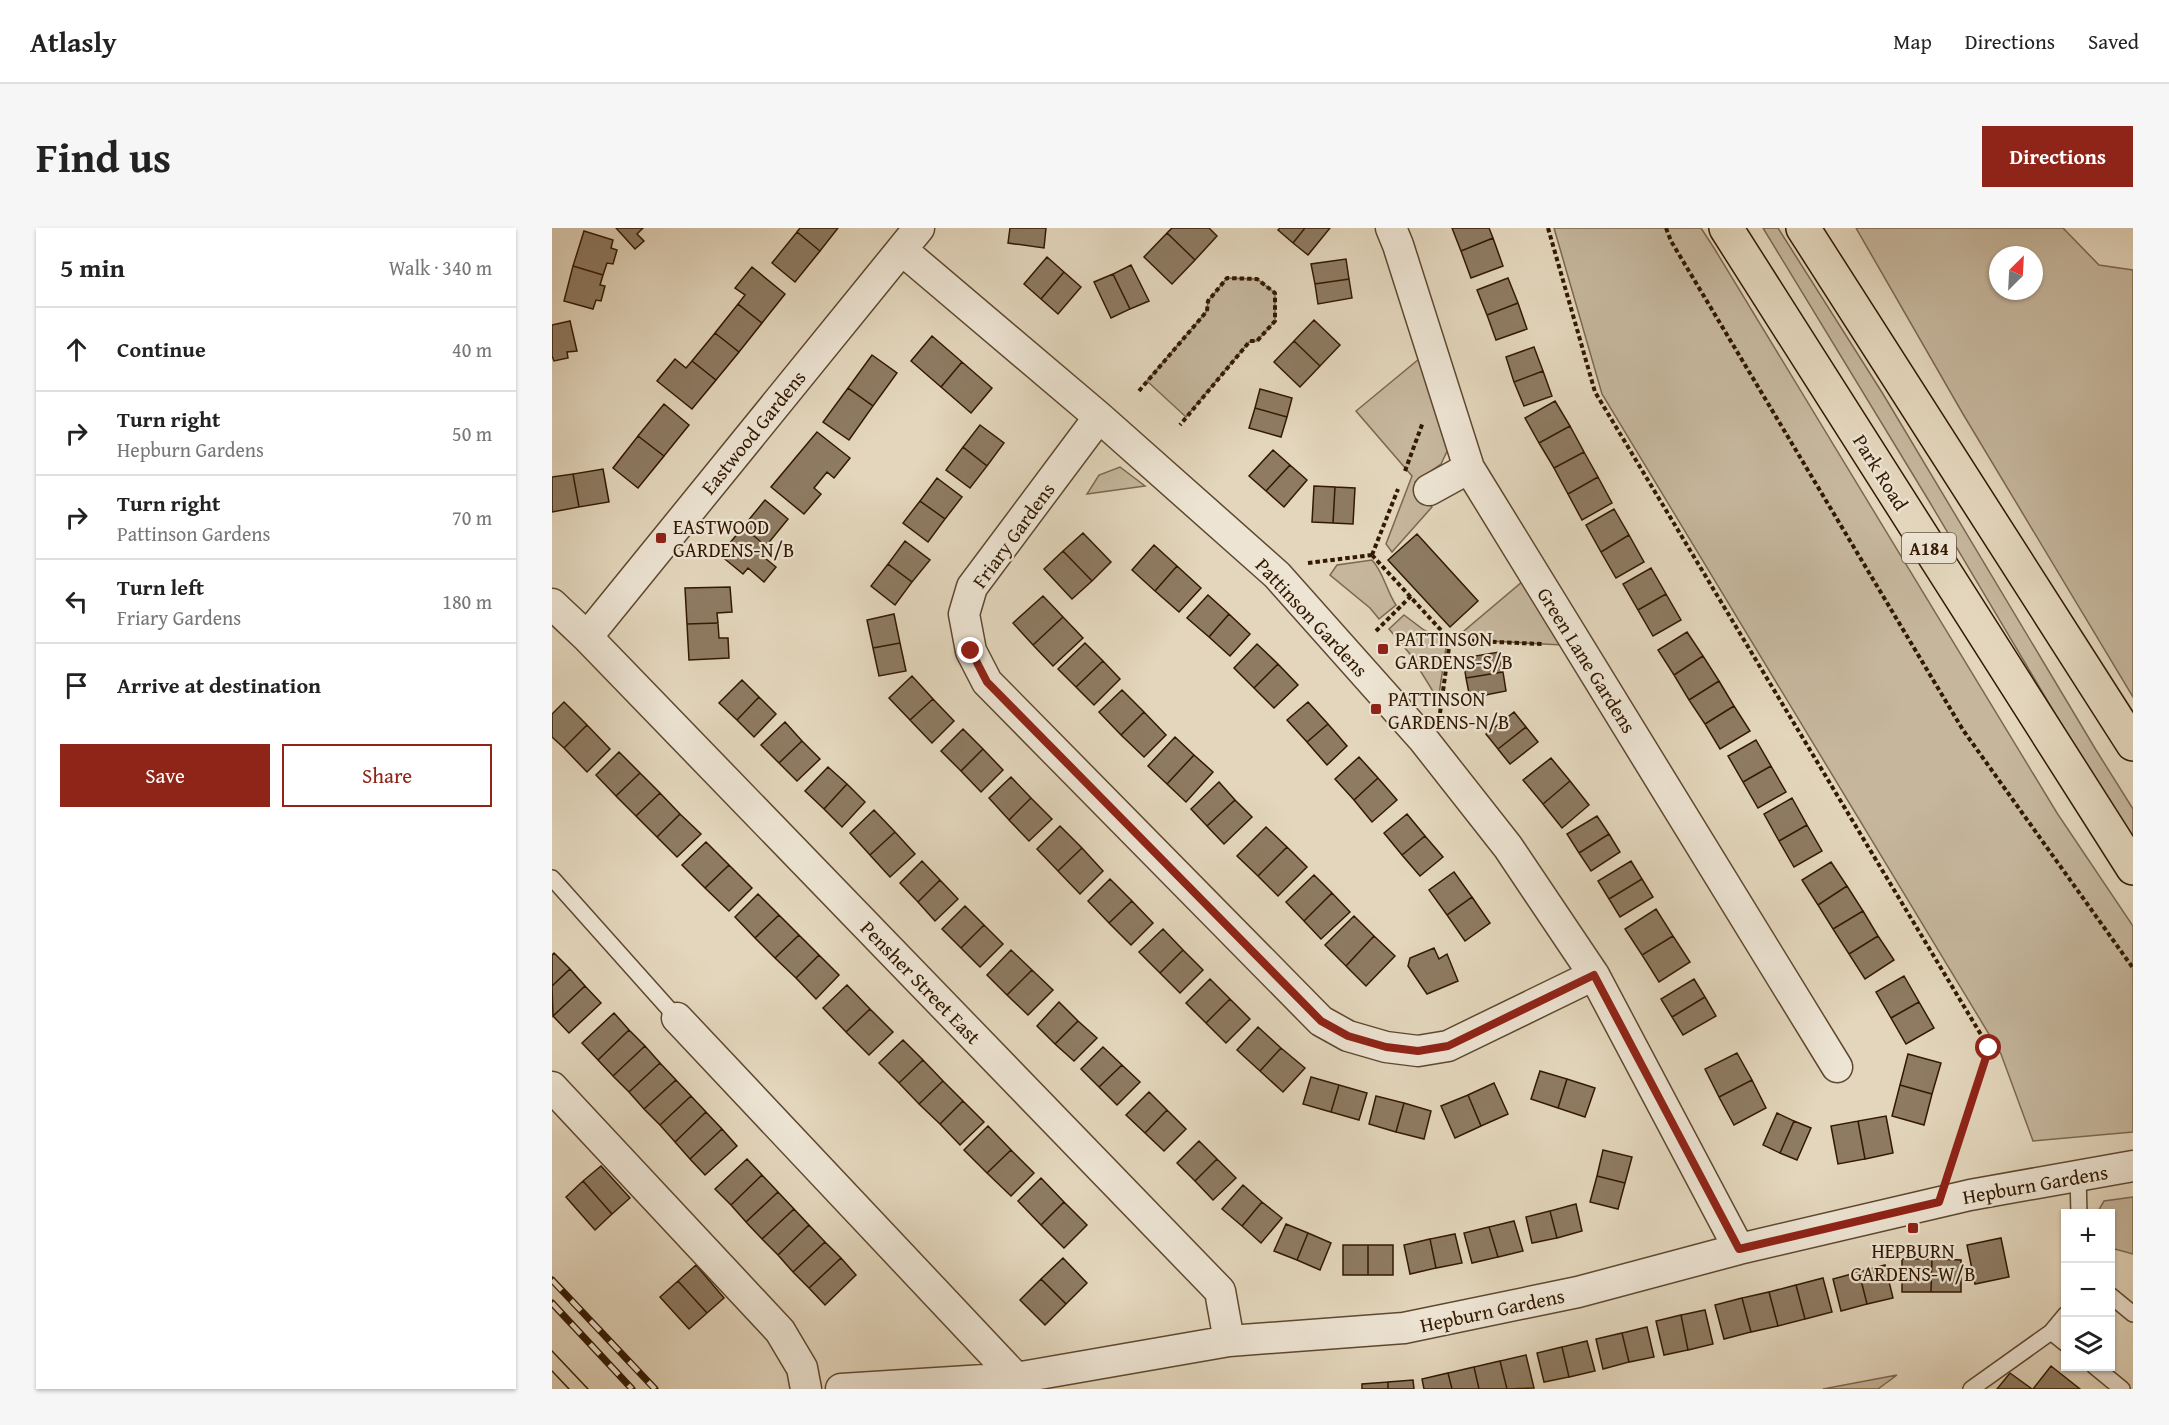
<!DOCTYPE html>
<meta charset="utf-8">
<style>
body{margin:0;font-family:"Gentium Book Plus",serif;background:#f6f6f6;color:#222}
.controls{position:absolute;right:18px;bottom:18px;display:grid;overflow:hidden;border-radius:0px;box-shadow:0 2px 4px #0004}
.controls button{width:54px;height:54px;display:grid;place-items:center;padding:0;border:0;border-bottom:2px solid #e0e0e0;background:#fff;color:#222;font:30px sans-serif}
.compass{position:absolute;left:1437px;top:18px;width:54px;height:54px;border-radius:50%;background:#fff;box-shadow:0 2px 4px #0004;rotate:24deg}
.stop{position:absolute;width:18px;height:18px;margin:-14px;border:4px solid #8f2418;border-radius:50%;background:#fff}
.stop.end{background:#8f2418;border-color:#fff;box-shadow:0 2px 6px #0008}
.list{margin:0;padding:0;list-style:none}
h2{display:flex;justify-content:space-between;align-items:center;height:78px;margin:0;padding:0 24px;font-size:26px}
h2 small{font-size:20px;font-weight:400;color:#767676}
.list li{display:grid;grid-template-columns:39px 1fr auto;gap:18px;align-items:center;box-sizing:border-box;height:84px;padding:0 24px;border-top:2px solid #e0e0e0}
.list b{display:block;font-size:22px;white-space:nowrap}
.list p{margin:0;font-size:20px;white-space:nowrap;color:#767676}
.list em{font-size:20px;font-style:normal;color:#767676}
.actions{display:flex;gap:12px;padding:18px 24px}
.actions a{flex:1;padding:14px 0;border:2px solid #8f2418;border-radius:0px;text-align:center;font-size:21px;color:#8f2418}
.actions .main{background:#8f2418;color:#fff}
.icon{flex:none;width:33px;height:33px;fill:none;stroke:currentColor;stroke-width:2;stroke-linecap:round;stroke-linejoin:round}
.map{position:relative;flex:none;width:1581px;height:1161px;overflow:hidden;border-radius:0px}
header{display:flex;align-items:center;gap:36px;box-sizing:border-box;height:84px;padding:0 30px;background:#fff;border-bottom:2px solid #e0e0e0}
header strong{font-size:28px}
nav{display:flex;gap:33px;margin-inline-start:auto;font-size:21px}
.intro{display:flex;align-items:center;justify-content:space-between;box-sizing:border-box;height:144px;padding:0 36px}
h1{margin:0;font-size:42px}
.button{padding:15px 27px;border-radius:0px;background:#8f2418;color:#fff;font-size:21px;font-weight:700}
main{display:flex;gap:36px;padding:0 36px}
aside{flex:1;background:#fff;border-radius:0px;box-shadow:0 2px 4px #0004}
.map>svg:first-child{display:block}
.green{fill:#c5b69c;stroke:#7c684e;stroke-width:1.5;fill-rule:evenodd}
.building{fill:#8e7b62;stroke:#321900;stroke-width:1.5}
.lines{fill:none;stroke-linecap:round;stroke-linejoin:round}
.lane-casing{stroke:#5e482f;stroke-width:18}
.street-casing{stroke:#5e482f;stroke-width:33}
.highway-casing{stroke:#321900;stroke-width:36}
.path{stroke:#321900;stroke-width:4;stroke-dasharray:4.5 3;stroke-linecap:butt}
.lane{stroke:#ede4d3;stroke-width:15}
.street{stroke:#ede4d3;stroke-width:30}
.highway{stroke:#e3d6bc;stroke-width:33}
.tram{stroke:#321900;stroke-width:1.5}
.rail-casing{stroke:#321900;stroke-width:7}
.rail{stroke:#ede4d3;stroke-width:4.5;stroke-dasharray:14;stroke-linecap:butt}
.route{stroke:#8f2418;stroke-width:8}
.poi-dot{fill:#8f2418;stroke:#ede4d3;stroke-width:2}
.labels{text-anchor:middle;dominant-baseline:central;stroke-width:4.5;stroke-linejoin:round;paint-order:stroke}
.shield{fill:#ede4d3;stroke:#6a563f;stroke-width:1.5}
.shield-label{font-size:18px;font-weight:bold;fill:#321900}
.street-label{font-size:20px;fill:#321900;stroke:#ede4d3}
.poi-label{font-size:20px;fill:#321900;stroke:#ede4d3;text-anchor:start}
</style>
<header>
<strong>Atlasly</strong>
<nav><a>Map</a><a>Directions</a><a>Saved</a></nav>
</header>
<div class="intro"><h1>Find us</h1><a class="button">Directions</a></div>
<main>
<aside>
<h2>5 min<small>Walk · 340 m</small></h2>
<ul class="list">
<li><svg class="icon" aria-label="ahead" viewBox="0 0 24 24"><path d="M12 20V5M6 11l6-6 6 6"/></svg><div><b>Continue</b></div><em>40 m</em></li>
<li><svg class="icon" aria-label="right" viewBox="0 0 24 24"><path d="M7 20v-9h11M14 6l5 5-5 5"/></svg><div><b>Turn right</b><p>Hepburn Gardens</p></div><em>50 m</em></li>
<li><svg class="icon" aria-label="right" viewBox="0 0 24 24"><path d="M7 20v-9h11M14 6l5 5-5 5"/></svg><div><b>Turn right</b><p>Pattinson Gardens</p></div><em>70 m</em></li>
<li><svg class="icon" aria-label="left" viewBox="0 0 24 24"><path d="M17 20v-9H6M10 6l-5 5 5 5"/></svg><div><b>Turn left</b><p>Friary Gardens</p></div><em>180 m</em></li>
<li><svg class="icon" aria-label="arrive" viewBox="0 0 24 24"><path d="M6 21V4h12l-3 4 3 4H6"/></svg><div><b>Arrive at destination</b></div></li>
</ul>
<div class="actions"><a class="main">Save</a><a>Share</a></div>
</aside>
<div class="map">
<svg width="1581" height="1161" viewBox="0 0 1581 1161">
<rect width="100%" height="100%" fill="#e3d6bc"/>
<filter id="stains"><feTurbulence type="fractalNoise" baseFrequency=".00333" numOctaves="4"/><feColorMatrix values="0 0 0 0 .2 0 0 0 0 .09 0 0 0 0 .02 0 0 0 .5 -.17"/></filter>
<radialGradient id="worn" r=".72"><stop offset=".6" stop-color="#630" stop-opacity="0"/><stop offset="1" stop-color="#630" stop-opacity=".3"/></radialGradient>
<!-- green -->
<path class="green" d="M1002,0H1149L1162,20L1505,585L1581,698V904L1481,913L1449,826L1050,166Z
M1211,0H1226L1331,166L1544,522L1581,581V609L1530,531L1377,273Z
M1304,0H1511L1547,37L1581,42V469L1411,186ZM1446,27H1482V63H1446Z
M675,50L705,51L723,65V93L705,113H698L634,189L595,153L655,83L656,73Z
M867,131L898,217L889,236L863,254L880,279L840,324L834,316L860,248L804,183Z
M568,239L593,258L535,266L547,247Z
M820,332C832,345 834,362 844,377L827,391L818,380L778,347L785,337Z
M970,354L1010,417L917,412L912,403Z
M852,387L872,402L895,413L887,466L882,465L858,426L837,401Z
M1581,969V1026L1559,1020L1558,986L1545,985L1552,973Z
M1345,1147L1326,1161H1271Z"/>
<!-- building -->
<path class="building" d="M64,0H91L85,6L92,13L83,21Z
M248,0H286L268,23L245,4Z
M458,0H494L492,20L456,15Z
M620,0H657L665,8L643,32L615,5Z
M728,0H753L741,15L726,2Z
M753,0H778L756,27L741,15Z
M900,0H937L941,10L909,23Z
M32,3L61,12L59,20L65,22L61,36L55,35L51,47L21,38Z
M245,4L268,23L243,54L220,35Z
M615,5L643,32L620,56L592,29Z
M941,10L951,38L919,50L909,23Z
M495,29L512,44L489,71L472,56Z
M794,31L797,51L763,56L759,36Z
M579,37L597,73L578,81L561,46Z
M21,38L51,47L48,57L53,58L49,73L44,72L41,81L12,73Z
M200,39L233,66L210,95L186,76L193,67L183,60Z
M512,44L529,59L506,86L489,71Z
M561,46L578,81L559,90L542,54Z
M956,50L966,75L935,87L925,62Z
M797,51L800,70L766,76L763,56Z
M966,75L975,101L944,112L935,87Z
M186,76L210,95L187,124L163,105Z
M762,92L788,117L768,138L742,113Z
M18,93L25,123L15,124L16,130L2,133L0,128V97Z
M163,105L187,124L164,152L140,133Z
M380,108L410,134L389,159L359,133Z
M742,113L768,138L748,159L722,134Z
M982,119L991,143L962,154L954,129Z
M320,127L345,145L321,178L296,160Z
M123,131L134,140L140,133L164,152L140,181L105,153Z
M410,134L440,160L419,185L389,159Z
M991,143L1000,168L972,178L962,154Z
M296,160L321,178L297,212L271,194Z
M708,161L740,170L735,189L703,180Z
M1003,173L1018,198L987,215L973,190Z
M112,176L137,197L112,228L86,208Z
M703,180L735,189L729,209L697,200Z
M428,197L452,215L435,238L411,219Z
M1018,198L1032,224L1002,240L987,215Z
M265,204L298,230L282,250L275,244L262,260L269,266L252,286L219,259Z
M86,208L112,228L86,260L61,240Z
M411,219L435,238L418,260L394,242Z
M721,222L738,237L714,263L697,248Z
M1032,224L1046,249L1016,266L1002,240Z
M738,237L755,252L732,279L714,263Z
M51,241L57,274L27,279L21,246Z
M21,246L27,279L0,284V249Z
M1046,249L1060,275L1030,292L1016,266Z
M385,250L410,269L393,291L368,273Z
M762,258L783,259L781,295L760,294Z
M783,259L803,260L801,296L781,295Z
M213,272L236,291L214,318L191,299Z
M368,273L393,291L376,314L351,295Z
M1062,281L1077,307L1049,324L1034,297Z
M191,299L214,318L208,326L224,339L212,354L196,340L191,346L168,327Z
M531,305L559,334L540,353L511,323Z
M865,306L926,373L898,399L836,332Z
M1077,307L1092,334L1064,350L1049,324Z
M353,313L378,332L360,354L336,336Z
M602,317L625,338L603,363L580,342Z
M511,323L540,353L520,371L492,341Z
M336,336L360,354L343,377L319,358Z
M625,338L649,360L627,384L603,363Z
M1099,340L1114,366L1086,382L1071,356Z
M178,359L180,384L165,385L166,395L135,396L133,360Z
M1114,366L1129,392L1101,408L1086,382Z
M656,367L677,386L657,409L635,390Z
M491,368L511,389L481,417L461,395Z
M342,386L348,415L321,420L315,392Z
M677,386L698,406L678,428L657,409Z
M511,389L531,410L501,438L481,417Z
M166,395L167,410H176L177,430L137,432L135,396Z
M1135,404L1151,428L1122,447L1106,422Z
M348,415L354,443L327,448L321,420Z
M533,415L551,433L524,459L506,441Z
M705,416L726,436L702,460L682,440Z
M947,424L951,444L914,450L911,430Z
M1151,428L1167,453L1137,472L1122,447Z
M551,433L568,451L542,477L524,459Z
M726,436L746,457L722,480L702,460Z
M951,444L954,463L918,470L914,450Z
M360,448L381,471L358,492L337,470Z
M190,452L207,469L185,492L167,475Z
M1167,453L1182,478L1153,496L1137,472Z
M570,462L592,484L569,507L547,484Z
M207,469L224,486L202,509L185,492Z
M381,471L402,493L380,515L358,492Z
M12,474L35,497L12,520L0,509V486Z
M756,474L776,496L755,514L735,492Z
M1182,478L1198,503L1168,521L1153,496Z
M592,484L614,507L592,529L569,507Z
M962,484L974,499L946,521L934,506Z
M233,494L250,513L227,535L209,517Z
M776,496L795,518L775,537L755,514Z
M35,497L58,521L35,544L12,520Z
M974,499L986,514L958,536L946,521Z
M411,501L431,521L409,543L389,523Z
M623,509L642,527L615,556L596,538Z
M1204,512L1219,538L1191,554L1176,528Z
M250,513L268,531L245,553L227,535Z
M431,521L451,542L429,564L409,543Z
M67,524L88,545L64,568L44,547Z
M642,527L661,544L634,574L615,556Z
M807,529L826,550L802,572L783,551Z
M999,530L1018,553L991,576L971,552Z
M1219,538L1234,564L1206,580L1191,554Z
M276,539L295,556L272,581L253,563Z
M88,545L108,565L84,588L64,568Z
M459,549L479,570L457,592L437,570Z
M826,550L845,572L820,594L802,572Z
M1018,553L1037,577L1010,600L991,576Z
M667,554L683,572L655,598L639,581Z
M295,556L313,574L290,599L272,581Z
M108,565L128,586L105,609L84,588Z
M479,570L500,591L477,613L457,592Z
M1240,570L1255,597L1227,613L1212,586Z
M683,572L700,589L672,616L655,598Z
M322,582L343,604L318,627L298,605Z
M128,586L149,606L125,629L105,609Z
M855,586L873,608L850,627L832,605Z
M1045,588L1057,606L1027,625L1015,606Z
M1255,597L1270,623L1242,639L1227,613Z
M508,598L530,620L506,643L485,621Z
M714,599L735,619L706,648L685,628Z
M343,604L363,626L338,649L318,627Z
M1057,606L1068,624L1039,643L1027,625Z
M873,608L891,629L868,648L850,627Z
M154,614L177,637L153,660L130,637Z
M735,619L755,639L726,668L706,648Z
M530,620L551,643L528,666L506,643Z
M370,633L388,652L366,674L348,655Z
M1079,633L1090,651L1057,671L1046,653Z
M1279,634L1295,658L1266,677L1250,652Z
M177,637L200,660L177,683L153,660Z
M902,644L920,669L895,687L877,662Z
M762,647L780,665L752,693L734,674Z
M558,651L580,673L557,695L536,673Z
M1090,651L1101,669L1068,689L1057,671Z
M388,652L406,671L383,693L366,674Z
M1295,658L1311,683L1281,701L1266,677Z
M780,665L798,684L769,711L752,693Z
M206,666L227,687L203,710L183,689Z
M920,669L938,695L913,713L895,687Z
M580,673L601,695L579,717L557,695Z
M413,678L432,697L409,720L390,701Z
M1104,681L1121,708L1090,727L1073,701Z
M1311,683L1326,708L1297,726L1281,701Z
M227,687L247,707L223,730L203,710Z
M802,688L822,708L794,738L773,717Z
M432,697L451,716L428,739L409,720Z
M611,701L631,722L608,745L587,724Z
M247,707L267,727L244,750L223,730Z
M822,708L843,728L814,758L794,738Z
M1121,708L1138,734L1107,754L1090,727Z
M1326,708L1342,732L1313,751L1297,726Z
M882,720L887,731L895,726L906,753L875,766L856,738L858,730Z
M459,722L480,742L455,767L435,747Z
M631,722L651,742L628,765L608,745Z
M2,725L18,741L0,758V727Z
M267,727L287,747L264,771L244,750Z
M18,741L33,758L1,788L0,758Z
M480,742L501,762L476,787L455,767Z
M1352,748L1367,774L1339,790L1324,764Z
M658,751L678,771L654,795L634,775Z
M1142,751L1153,769L1120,789L1109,771Z
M295,757L318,781L294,804L271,780Z
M33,758L49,775L17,805L1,788Z
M1153,769L1164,788L1131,807L1120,789Z
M678,771L698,791L674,815L654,795Z
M507,774L526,793L503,816L485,798Z
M1367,774L1382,800L1354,816L1339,790Z
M318,781L341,804L317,827L294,804Z
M62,785L77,802L46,832L30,815Z
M526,793L545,810L522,833L503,816Z
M706,799L729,820L708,843L685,822Z
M77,802L93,818L61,848L46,832Z
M351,812L371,832L347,855L327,835Z
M93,818L108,835L77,864L61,848Z
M551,819L570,837L547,859L529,841Z
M729,820L753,840L731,864L708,843Z
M1185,825L1200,852L1167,869L1153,841Z
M1356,826L1389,835L1380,866L1348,857Z
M371,832L391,853L367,876L347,855Z
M108,835L124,852L92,881L77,864Z
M570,837L588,854L565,877L547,859Z
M988,843L1015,851L1006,880L979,871Z
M759,849L787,857L779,884L751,876Z
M1015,851L1043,860L1033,889L1006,880Z
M124,852L139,868L108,897L92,881Z
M1200,852L1214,880L1182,897L1167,869Z
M391,853L411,873L388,896L367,876Z
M942,855L956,886L929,898L916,867Z
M787,857L815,865L807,892L779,884Z
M1348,857L1380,866L1372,897L1340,888Z
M597,864L615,882L593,905L574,887Z
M916,867L929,898L903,910L889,878Z
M139,868L154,884L123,914L108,897Z
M824,868L852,875L844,904L817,896Z
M411,873L432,894L408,917L388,896Z
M852,875L879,883L872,911L844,904Z
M615,882L634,901L612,923L593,905Z
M154,884L170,901L138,931L123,914Z
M1225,885L1242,893L1228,925L1211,917Z
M1334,888L1341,925L1313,931L1306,893Z
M1242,893L1259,900L1245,932L1228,925Z
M1306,893L1313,931L1286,936L1279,898Z
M436,898L459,922L435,945L412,922Z
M170,901L185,918L153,947L138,931Z
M647,913L665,931L643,953L625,935Z
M459,922L482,945L459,968L435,945Z
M1051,922L1080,929L1073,955L1045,948Z
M195,931L210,947L179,977L163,961Z
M665,931L684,950L661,972L643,953Z
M49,938L78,970L60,986L31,953Z
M210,947L226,964L194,994L179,977Z
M1045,948L1073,955L1066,981L1038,974Z
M489,950L512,974L489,997L466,973Z
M31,953L60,986L43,1002L14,969Z
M691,957L710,974L690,998L670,981Z
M226,964L242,981L210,1011L194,994Z
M512,974L535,997L512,1020L489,997Z
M710,974L730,990L709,1015L690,998Z
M1024,976L1030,1003L1005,1010L998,983Z
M242,981L257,997L226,1027L210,1011Z
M998,983L1005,1010L980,1015L974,989Z
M962,993L971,1023L946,1029L937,999Z
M734,996L756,1005L745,1032L722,1023Z
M257,997L273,1014L241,1044L226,1027Z
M937,999L946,1029L920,1035L912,1005Z
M756,1005L779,1015L768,1042L745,1032Z
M903,1006L910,1035L884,1040L878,1011Z
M1449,1010L1457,1049L1423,1056L1415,1017Z
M878,1011L884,1040L858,1046L852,1017Z
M273,1014L289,1030L257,1060L241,1044Z
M791,1017H816V1047H791Z
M816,1017H841V1047H816Z
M289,1030L304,1047L273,1077L257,1060Z
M511,1030L535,1055L514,1076L489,1051Z
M1350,1031H1380L1379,1064H1350Z
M1380,1031L1409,1032V1064H1379Z
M144,1037L172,1070L155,1085L126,1053Z
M1333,1037L1341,1070L1315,1076L1307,1044Z
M1307,1044L1315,1076L1289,1083L1281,1051Z
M1271,1050L1280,1084L1253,1091L1244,1057Z
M489,1051L514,1076L493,1097L468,1072Z
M126,1053L155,1085L137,1101L108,1069Z
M1244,1057L1253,1091L1226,1098L1217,1064Z
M1217,1064L1226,1098L1199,1104L1190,1070Z
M1190,1070L1199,1104L1172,1111L1163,1077Z
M1153,1082L1161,1116L1136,1122L1129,1087Z
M1129,1087L1136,1122L1112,1127L1104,1093Z
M1095,1099L1102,1129L1077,1134L1070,1105Z
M1070,1105L1077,1134L1051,1141L1044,1111Z
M1035,1113L1043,1143L1017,1149L1010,1119Z
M1010,1119L1017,1149L992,1154L985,1125Z
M974,1127L982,1160L955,1161L948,1133Z
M948,1133L955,1161H927L922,1139Z
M1499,1138L1528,1161H1481Z
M922,1139L927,1161H900L896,1145Z
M896,1145L900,1161H872L870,1151Z
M1458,1145L1480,1161H1445Z
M861,1152L862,1161H836V1154Z
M836,1154V1161H810V1156Z"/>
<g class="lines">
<defs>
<path id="lane" d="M0,650L125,790
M1526,947L1527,986
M1558,1067L1581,1086
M1514,1086L1499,1104L1514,1116
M1542,1138L1570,1161
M1419,1161L1499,1104"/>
<path id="street" d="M839,0L846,17L917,240L1285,839
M350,22L547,189L725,347L871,511L956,619L1042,747L1187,1021
M547,189L420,359L412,386L419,423L435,454L769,793L796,808L834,819L866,823L896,818L1042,747
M877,262L917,240
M0,376L35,409L668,1063L677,1113
M35,409L367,0
M125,790L464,1150
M0,859L228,1103L250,1140L254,1161
M289,1161L464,1150L677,1113L852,1100L1026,1064L1187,1021L1418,967L1581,938"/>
<path id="highway" d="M1174,0L1581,640
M1251,0L1581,516"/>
</defs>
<!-- lane casing -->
<use href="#lane" class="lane-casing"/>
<!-- street casing -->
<use href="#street" class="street-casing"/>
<!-- highway casing -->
<use href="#highway" class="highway-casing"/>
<!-- path -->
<path class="path" d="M996,0L1043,164L1437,820L1397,942
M1114,0L1119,13L1411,502L1581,740
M587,163L655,83L656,73L675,50L705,51L723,65V93L705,113H698L628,197
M853,243L871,194
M820,327L898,412L990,416
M820,327L846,261
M756,335L820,327
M824,403L859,368
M888,485L898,412"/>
<!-- lane -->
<use href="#lane" class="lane"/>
<!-- street -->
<use href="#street" class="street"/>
<!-- highway -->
<use href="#highway" class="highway"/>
<!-- tram -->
<path class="tram" d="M0,1123L36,1161
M0,1143L17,1161"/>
<defs>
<path id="rail" d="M0,1052L103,1161
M0,1075L80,1161"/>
</defs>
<!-- rail casing -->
<use href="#rail" class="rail-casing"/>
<!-- rail -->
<use href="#rail" class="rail"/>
</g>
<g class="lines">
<!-- route -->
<path class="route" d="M419,423L435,454L769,793L796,808L834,819L866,823L896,818L1042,747L1187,1021L1387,974L1437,820"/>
</g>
<!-- markers -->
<g class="poi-dot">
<rect x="103" y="304" width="12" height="12" rx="3"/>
<rect x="825" y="415" width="12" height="12" rx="3"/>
<rect x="818" y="475" width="12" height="12" rx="3"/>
<rect x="1355" y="994" width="12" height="12" rx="3"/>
</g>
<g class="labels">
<!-- shield labels -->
<rect class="shield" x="1350" y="305" width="54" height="30" rx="4.5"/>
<g class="shield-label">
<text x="1377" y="320">A184</text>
</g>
<!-- street labels -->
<g class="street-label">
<text transform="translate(201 204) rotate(-51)">Eastwood Gardens</text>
<text transform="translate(1329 244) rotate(58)">Park Road</text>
<text transform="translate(461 307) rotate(-54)">Friary Gardens</text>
<text transform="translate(760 389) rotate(47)">Pattinson Gardens</text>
<text transform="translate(1035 432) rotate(58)">Green Lane Gardens</text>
<text transform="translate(369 754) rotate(46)">Pensher Street East</text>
<text transform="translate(1483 956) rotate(-10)">Hepburn Gardens</text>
<text transform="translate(940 1082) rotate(-12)">Hepburn Gardens</text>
</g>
<!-- poi labels -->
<g class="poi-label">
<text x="121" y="298">EASTWOOD<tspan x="121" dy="23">GARDENS-N/B</tspan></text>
<text x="843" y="410">PATTINSON<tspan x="843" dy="23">GARDENS-S/B</tspan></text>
<text x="836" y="470">PATTINSON<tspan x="836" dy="23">GARDENS-N/B</tspan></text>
<text x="1361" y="1022" text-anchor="middle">HEPBURN<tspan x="1361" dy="23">GARDENS-W/B</tspan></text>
</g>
</g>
<rect width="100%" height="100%" filter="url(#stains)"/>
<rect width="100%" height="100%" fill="url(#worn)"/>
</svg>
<div class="controls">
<button>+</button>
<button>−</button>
<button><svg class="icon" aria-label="layers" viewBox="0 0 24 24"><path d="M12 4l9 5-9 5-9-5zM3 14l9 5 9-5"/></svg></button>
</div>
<svg class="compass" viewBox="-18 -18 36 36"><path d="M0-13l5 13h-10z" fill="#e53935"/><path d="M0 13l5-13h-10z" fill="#767676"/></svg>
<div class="stop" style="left:1437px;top:820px"></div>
<div class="stop end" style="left:419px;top:423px"></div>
</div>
</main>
